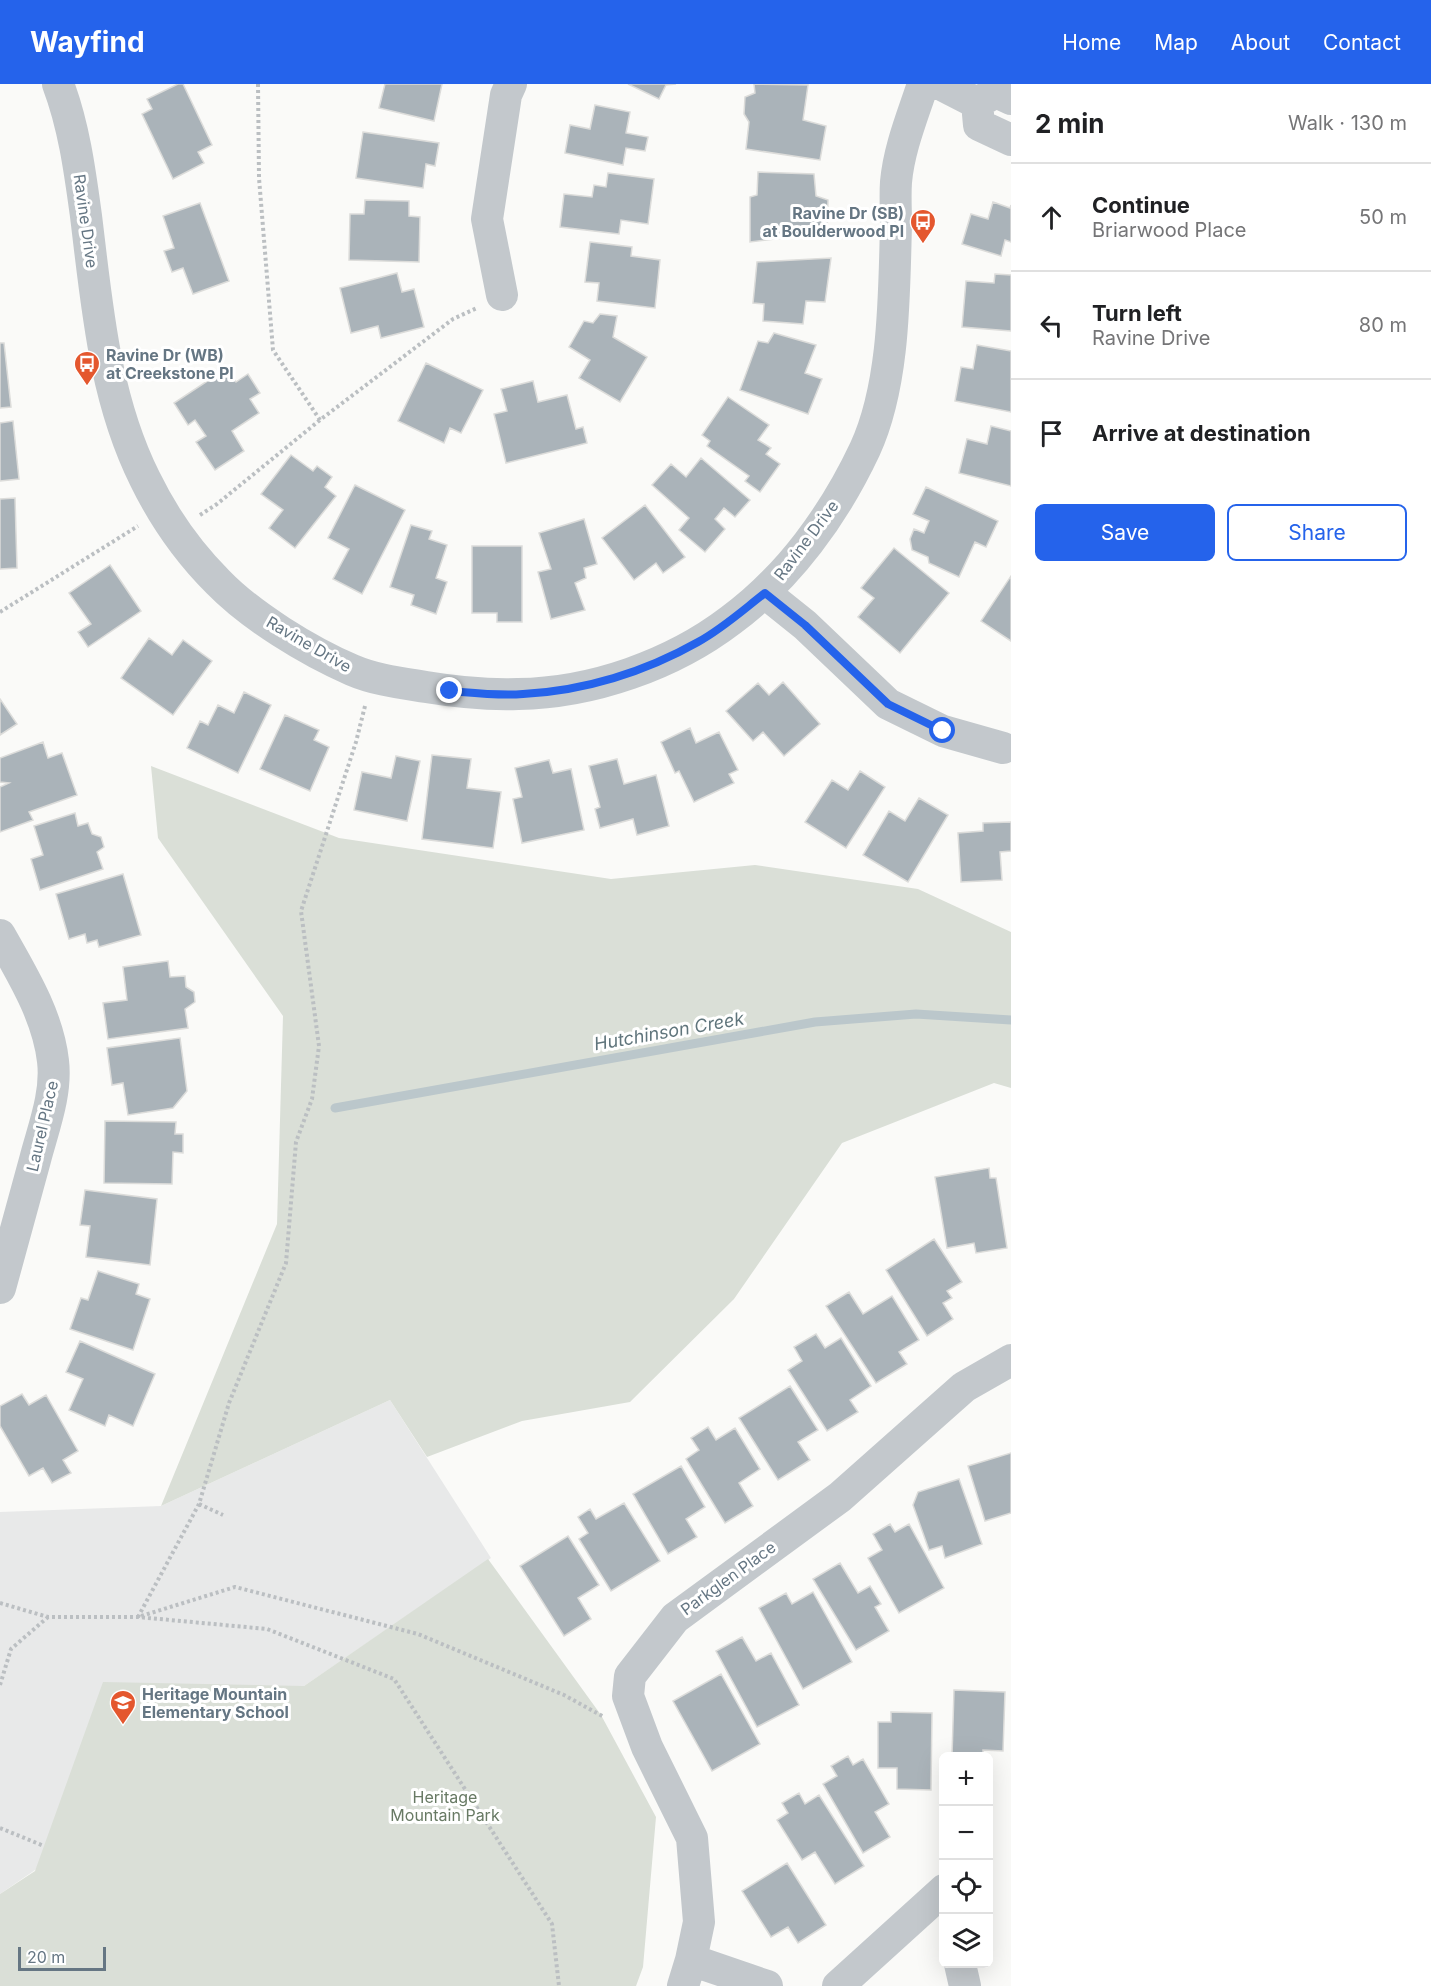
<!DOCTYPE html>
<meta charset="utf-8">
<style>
body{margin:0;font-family:Inter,sans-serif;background:#f6f6f6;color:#202124}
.controls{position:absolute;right:18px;bottom:18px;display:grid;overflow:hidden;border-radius:9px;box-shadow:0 6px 24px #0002}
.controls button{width:54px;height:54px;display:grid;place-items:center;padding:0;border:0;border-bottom:2px solid #e0e0e0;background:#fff;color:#202124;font:30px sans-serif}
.scale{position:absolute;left:18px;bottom:15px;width:88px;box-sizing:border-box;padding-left:6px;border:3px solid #657683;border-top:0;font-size:16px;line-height:21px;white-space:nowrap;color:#657683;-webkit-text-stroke:4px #fff;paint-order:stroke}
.stop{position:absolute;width:18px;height:18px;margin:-14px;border:4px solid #2563eb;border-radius:50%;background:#fff}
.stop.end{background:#2563eb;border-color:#fff;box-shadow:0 2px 6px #0008}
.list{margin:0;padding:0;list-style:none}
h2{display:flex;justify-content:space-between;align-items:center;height:78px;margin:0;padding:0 24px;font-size:26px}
h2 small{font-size:20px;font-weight:400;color:#757577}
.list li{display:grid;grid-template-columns:39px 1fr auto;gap:18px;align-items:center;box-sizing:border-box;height:108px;padding:0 24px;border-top:2px solid #e0e0e0}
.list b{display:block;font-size:22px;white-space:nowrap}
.list p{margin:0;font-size:20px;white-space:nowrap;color:#757577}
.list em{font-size:20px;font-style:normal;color:#757577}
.actions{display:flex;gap:12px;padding:18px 24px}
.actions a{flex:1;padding:14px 0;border:2px solid #2563eb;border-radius:9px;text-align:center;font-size:21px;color:#2563eb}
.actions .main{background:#2563eb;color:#fff}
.icon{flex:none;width:33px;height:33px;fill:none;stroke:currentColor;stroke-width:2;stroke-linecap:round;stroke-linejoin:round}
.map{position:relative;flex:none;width:1011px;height:1902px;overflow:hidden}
header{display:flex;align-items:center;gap:36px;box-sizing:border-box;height:84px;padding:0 30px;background:#2563eb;color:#fff}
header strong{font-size:28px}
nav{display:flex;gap:33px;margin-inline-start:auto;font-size:21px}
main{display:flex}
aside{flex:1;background:#fff}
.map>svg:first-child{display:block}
.built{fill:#e8e9e9}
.green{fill:#dadfd7}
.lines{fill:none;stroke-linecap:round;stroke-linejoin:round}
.stream{stroke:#bbc7cb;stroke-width:9}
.building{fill:#aab3b9;stroke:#dcdcda;stroke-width:1.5}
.path{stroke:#bbbfc2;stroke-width:4;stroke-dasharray:3 3;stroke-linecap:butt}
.minor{stroke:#c3c8cc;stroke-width:32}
.route{stroke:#2563eb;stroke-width:8}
.labels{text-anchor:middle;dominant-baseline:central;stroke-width:6;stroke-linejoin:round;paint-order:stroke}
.poi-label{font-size:16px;font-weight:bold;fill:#657683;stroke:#fff;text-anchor:start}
.street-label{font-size:16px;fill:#657683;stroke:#fff}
.park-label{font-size:16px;fill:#687a64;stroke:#fff}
.water-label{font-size:18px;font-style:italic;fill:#60757c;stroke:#fff}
</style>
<header>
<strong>Wayfind</strong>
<nav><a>Home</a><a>Map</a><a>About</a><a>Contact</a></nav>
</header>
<main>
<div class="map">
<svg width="1011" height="1902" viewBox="0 0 1011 1902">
<rect width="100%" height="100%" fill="#fafaf8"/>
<!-- built -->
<path class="built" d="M390,1316L491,1474L0,1810V1428L161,1422Z"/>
<!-- green -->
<path class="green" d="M151,682L339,754L611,795L755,781L918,805L1011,848V1004L994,999L842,1059L734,1215L630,1318L522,1337L427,1373L390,1316L161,1422L277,1140L283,932L158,754Z
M488,1475L601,1631L656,1733L643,1883L636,1902H0V1810L35,1787L103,1598L304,1602Z"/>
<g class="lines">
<!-- stream -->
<path class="stream" d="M335,1024L815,938L916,930L1011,936"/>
</g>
<!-- building -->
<path class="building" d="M178,0H183L212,61L198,68L204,79L173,95L142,30L152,25L147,15Z
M385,0H442L434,37L379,24Z
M628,0H676L666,1L659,15Z
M754,0L808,1L803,36L826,42L820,76L746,65L749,38L744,30L745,13L755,9Z
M595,21L630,28L626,49L648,53L645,67L626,64L623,81L565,69L570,41L590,45Z
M363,48L439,59L435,82L426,80L423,104L356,94Z
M758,88L814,90L816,112L828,116L827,149L750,158V113L757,111Z
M608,89L654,95L648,140L621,136L619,150L560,143L564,110L592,113L594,101L606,103Z
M365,116L409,117V132L420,133L419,178L349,176L350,130H364Z
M993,118L1010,124L1011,121V158L1005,156L1001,172L962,160L971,130L988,135Z
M200,119L229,197L193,210L183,184L172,188L164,167L174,164L163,132Z
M590,158L632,163L631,172L660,176L655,224L597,217L599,199L585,198Z
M831,174L825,218L806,217L803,240L763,237L764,220L753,219L757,178Z
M397,189L402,208L414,205L424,243L381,254L378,242L351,249L340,204Z
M995,190L1011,191V247L962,243L966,197L994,199Z
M600,230L617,232L613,253L647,273L620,318L579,294L590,276L569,263L584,237L593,239Z
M774,249L816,261L805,289L822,295L808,330L740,306L758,257L768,259Z
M0,259H4L11,323L0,324Z
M977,261L1011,267V328L955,317L961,283L973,285Z
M426,279L483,306L461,349L450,344L444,359L398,337Z
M227,284L236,298L248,290L260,309L250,315L259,329L232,347L244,367L215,386L196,358L206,352L195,336L188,341L174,319Z
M533,297L538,318L567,311L576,345L583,343L587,359L506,379L494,330L507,327L501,305Z
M728,313L769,341L758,356L771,364L766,370L780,380L760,408L745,397L749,392L707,362L710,357L702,351Z
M13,337L19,395L0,397V339Z
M991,342L1011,347V402L959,389L967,355L987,360Z
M291,371L313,387L317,382L332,393L325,403L336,412L295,464L269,444L283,426L261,410Z
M701,374L750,416L735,433L724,424L715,435L725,445L705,468L679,446L689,434L652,401L671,380L686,393Z
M355,401L405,426L362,510L333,495L349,465L328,454Z
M926,403L998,437L986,463L975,458L959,493L929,479L928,473L912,466L910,455L914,445L924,449L929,437L913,430Z
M15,414L17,484L0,485V415Z
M645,421L685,473L663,489L656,479L634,496L602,454Z
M584,435L597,480L584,484L586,494L575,499L585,526L551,535L538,488L551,485L539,449Z
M411,441L432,447L429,455L447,461L436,494L447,498L436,530L411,521L414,511L390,503Z
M472,462H522V538H497V529H472Z
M894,464L949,509L900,569L858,533L874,514L861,504Z
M110,481L141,527L88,563L78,548L91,540L69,509Z
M1011,492V557L981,537Z
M149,554L172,571L183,556L212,577L173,631L121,594Z
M783,598L820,640L784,672L763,648L753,657L726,627L758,599L769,611Z
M244,608L271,621L238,689L187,664L200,637L208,641L218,621L234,629Z
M0,615L17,640L0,651Z
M285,631L319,646L314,656L329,663L310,707L260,685Z
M690,644L696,659L719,648L738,686L729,690L734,699L694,718L679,687L675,689L661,658Z
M43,658L48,674L62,669L77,711L29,728L33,736L0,748V703L9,699L0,698V674Z
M432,671L471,675L467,704L501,708L493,764L422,755Z
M396,672L420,677L407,737L354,726L362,688L391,694Z
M617,675L624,700L656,691L669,742L637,751L633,735L600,744L595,725L600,723L589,682Z
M549,676L553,689L571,685L584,746L522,759L513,715L522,713L515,684Z
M860,687L885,703L846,764L805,738L832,696L848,706Z
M919,714L948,731L908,798L863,771L889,727L905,737Z
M75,729L78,742L88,739L92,750L101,753L104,763L97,768L103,785L40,806L31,775L43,771L34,742Z
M1011,738V767L1000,768L1002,796L961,798L958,749L983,747V739Z
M123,790L141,851L99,863L97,856L87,859L85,850L69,855L56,810Z
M168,877L170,893L185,892L186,903L194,908L195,918L185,925L188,944L108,955L103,919L127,916L123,883Z
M180,954L187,1007L173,1024L128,1031L123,999L112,1001L107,964Z
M105,1037L176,1038L175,1050H183V1069L173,1068L172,1100L104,1099Z
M989,1084L990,1094H996L1007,1164L976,1169L974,1159L947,1164L935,1093Z
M85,1106L157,1115L150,1181L86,1173L90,1142L80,1141Z
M934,1155L962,1198L947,1207L952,1214L943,1219L953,1235L927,1252L886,1186Z
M98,1187L139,1200L136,1210L150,1215L133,1266L70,1245L81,1214L88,1216Z
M849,1208L863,1230L892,1212L919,1256L899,1268L907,1280L876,1299L826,1222Z
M816,1250L825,1264L841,1254L871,1302L850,1316L858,1328L827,1347L788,1286L802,1277L794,1263Z
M80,1257L155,1290L133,1342L109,1331L105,1342L69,1326L83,1295L66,1288Z
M790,1302L818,1346L798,1358L810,1376L778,1396L739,1334Z
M22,1310L29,1321L46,1311L78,1367L63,1376L71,1389L52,1399L43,1384L29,1392L0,1342V1322Z
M708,1343L716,1356L735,1344L760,1385L739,1399L753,1422L725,1439L686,1375L699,1366L691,1354Z
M1011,1369V1429L985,1437L968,1382Z
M681,1382L705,1423L686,1435L697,1453L668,1470L633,1410Z
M959,1395L982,1460L945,1474L942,1462L929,1466L913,1421L918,1408Z
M624,1419L660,1477L611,1507L579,1455L588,1449L578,1433L590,1425L596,1435Z
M890,1440L895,1448L909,1440L944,1504L899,1529L868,1474L882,1466L873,1450Z
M568,1452L599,1501L578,1514L591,1535L564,1552L520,1482Z
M840,1479L858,1509L870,1502L881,1520L875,1523L889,1547L856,1566L813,1495Z
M813,1508L852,1578L803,1605L759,1524L786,1509L792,1520Z
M742,1553L756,1577L771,1569L799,1621L757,1643L716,1567Z
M721,1590L760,1660L712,1687L673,1617Z
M954,1606L1005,1608L1003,1667L983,1666V1672H952Z
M891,1628L932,1629L931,1706L897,1705V1684H878V1638H891Z
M848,1672L853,1681L863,1675L889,1720L875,1728L890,1753L863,1769L823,1700L837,1692L831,1682Z
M799,1709L805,1720L819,1711L864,1782L835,1800L815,1768L802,1776L777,1736L788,1729L782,1719Z
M787,1779L826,1841L798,1859L788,1843L771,1853L742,1807Z"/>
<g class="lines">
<!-- path -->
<path class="path" d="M258,0L259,94L273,266L320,336
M200,431L217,420L320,336L453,235L477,224
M0,528L138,442
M365,622L356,658L301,827L319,962L312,1015L296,1058L286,1179L229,1319L199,1420L138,1533L235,1503L418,1550L564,1611L604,1633
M199,1420L223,1431
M0,1519L48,1533H138L267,1545L394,1595L552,1840L559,1902
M0,1601L11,1565L48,1533
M0,1744L44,1762"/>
<!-- minor -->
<path class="minor" d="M58,0C74,42 80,88 86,132C97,221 104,313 145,395C163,432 189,469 218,498C251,532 308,567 352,586C375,596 401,599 426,603C456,608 487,611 518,610C592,609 672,581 731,536C789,493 834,431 865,365C895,300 894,210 896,140C896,126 895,112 896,98C899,64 913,31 923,0
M940,0L977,19
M977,19L979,41L1011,56
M977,19L996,8L1011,15
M502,211L487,135L506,11L511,0
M765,509L805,541L888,620L943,647L1003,664
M0,851C22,890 48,932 53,977C57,1010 43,1045 35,1076C23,1119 12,1161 0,1204
M691,1876L767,1902
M960,1880L965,1902
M683,1902L691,1876L699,1838L692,1754L647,1663L628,1612L630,1592L675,1534L840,1413L964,1303L1011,1276
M838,1902L944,1806"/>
</g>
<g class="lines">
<!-- route -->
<path class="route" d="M450,607C474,609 499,612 523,610C584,607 645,588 698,558C722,545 743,526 765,509L805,541L888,620L943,647"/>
</g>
<!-- icons -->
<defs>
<symbol id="bus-pin" viewBox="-11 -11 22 30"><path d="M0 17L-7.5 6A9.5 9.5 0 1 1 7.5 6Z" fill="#e4572e" stroke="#fff"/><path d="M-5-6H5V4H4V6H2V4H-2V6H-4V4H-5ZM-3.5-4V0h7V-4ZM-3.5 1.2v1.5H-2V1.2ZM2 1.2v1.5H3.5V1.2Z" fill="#fff"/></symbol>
<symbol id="school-pin" viewBox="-11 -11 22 30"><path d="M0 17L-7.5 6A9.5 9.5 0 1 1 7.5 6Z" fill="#e4572e" stroke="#fff"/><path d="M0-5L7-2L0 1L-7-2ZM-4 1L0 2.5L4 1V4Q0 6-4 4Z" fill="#fff"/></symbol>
</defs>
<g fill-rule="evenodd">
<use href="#bus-pin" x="908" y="123" width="30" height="40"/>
<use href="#bus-pin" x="72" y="265" width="30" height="40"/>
<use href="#school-pin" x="108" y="1604" width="30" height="40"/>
</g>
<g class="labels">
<!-- poi labels -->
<g class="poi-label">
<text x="904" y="129" text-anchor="end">Ravine Dr (SB)<tspan x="904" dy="18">at Boulderwood Pl</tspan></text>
<text x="106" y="271">Ravine Dr (WB)<tspan x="106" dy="18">at Creekstone Pl</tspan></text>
<text x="142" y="1610">Heritage Mountain<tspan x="142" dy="18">Elementary School</tspan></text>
</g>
<!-- street labels -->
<g class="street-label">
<text transform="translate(86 137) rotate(82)">Ravine Drive</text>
<text transform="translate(806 456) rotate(-53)">Ravine Drive</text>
<text transform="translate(309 560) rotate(30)">Ravine Drive</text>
<text transform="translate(42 1042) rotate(-77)">Laurel Place</text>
<text transform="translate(728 1494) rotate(-36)">Parkglen Place</text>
</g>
<!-- park labels -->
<g class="park-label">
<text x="445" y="1713">Heritage<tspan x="445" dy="18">Mountain Park</tspan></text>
</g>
<!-- water labels -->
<g class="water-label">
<text transform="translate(669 947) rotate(-10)">Hutchinson Creek</text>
</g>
</g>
</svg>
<div class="controls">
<button>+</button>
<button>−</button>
<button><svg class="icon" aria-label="locate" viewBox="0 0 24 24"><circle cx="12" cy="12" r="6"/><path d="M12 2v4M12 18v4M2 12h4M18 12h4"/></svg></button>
<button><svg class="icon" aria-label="layers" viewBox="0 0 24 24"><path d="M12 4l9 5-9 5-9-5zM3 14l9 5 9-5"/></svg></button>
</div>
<div class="scale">20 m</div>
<div class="stop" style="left:943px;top:647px"></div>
<div class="stop end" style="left:450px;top:607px"></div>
</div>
<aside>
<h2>2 min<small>Walk · 130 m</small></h2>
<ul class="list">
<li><svg class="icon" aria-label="ahead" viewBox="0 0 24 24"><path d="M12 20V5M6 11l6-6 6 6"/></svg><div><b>Continue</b><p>Briarwood Place</p></div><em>50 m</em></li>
<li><svg class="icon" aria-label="left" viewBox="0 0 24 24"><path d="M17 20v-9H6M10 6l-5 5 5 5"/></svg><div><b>Turn left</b><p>Ravine Drive</p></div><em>80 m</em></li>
<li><svg class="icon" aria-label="arrive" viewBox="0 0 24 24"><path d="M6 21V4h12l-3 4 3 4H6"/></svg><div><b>Arrive at destination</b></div></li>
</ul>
<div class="actions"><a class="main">Save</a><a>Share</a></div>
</aside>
</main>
